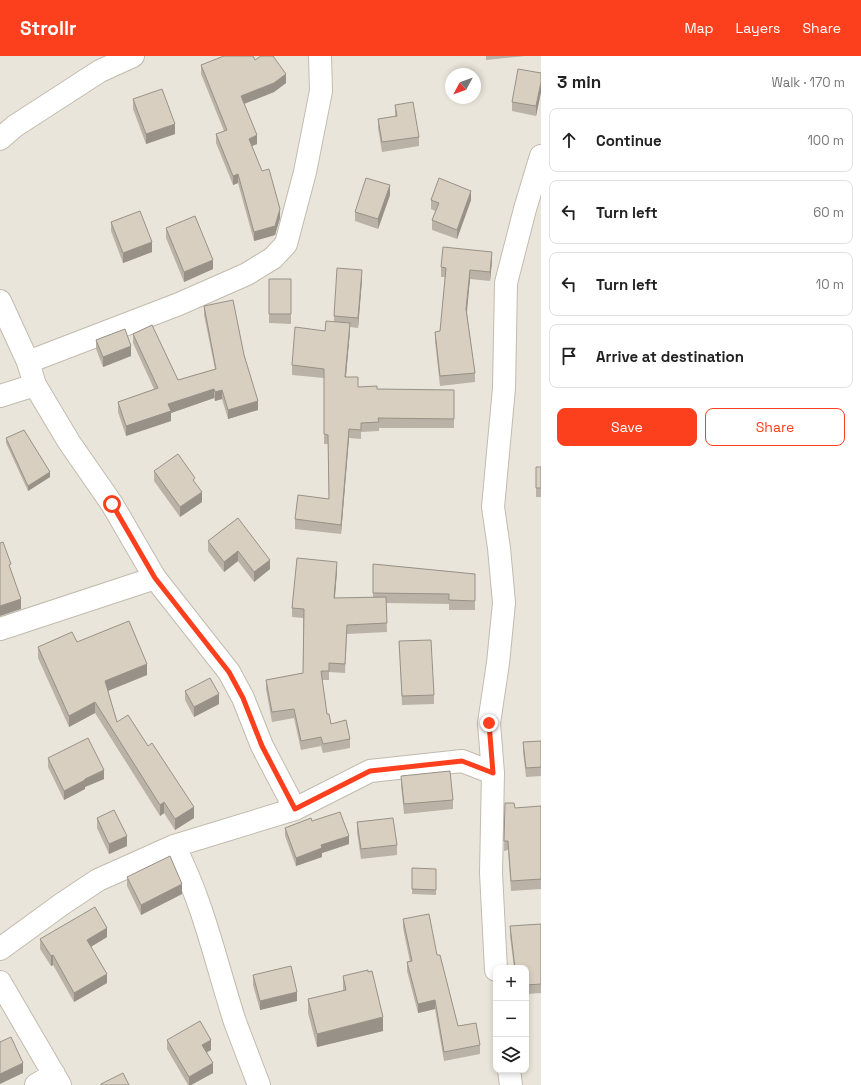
<!DOCTYPE html>
<meta charset="utf-8">
<style>
body{margin:0;font-family:"Space Grotesk",sans-serif;background:#f6f6f6;color:#222}
.controls{position:absolute;right:12px;bottom:12px;display:grid;overflow:hidden;border-radius:8px;box-shadow:0 2px 6px #0003}
.controls button{width:36px;height:36px;display:grid;place-items:center;padding:0;border:0;border-bottom:1px solid #e0e0e0;background:#fff;color:#222;font:20px sans-serif}
.compass{position:absolute;left:445px;top:12px;width:36px;height:36px;border-radius:50%;background:#fff;box-shadow:0 2px 6px #0003;rotate:229deg}
.stop{position:absolute;width:12px;height:12px;margin:-9px;border:3px solid #fc3f1d;border-radius:50%;background:#fff}
.stop.end{background:#fc3f1d;border-color:#fff;box-shadow:0 1px 4px #0008}
.list{margin:0;padding:0;list-style:none}
h2{display:flex;justify-content:space-between;align-items:center;height:52px;margin:0;padding:0 16px;font-size:17px}
h2 small{font-size:13px;font-weight:400;color:#767676}
.list li{display:grid;grid-template-columns:26px 1fr auto;gap:12px;align-items:center;box-sizing:border-box;height:64px;margin:0 8px 8px;padding:0 8px;border:1px solid #e0e0e0;border-radius:8px}
.list b{display:block;font-size:15px;white-space:nowrap}
.list em{font-size:13px;font-style:normal;color:#767676}
.actions{display:flex;gap:8px;padding:12px 16px}
.actions a{flex:1;padding:9px 0;border:1px solid #fc3f1d;border-radius:8px;text-align:center;font-size:14px;color:#fc3f1d}
.actions .main{background:#fc3f1d;color:#fff}
.icon{flex:none;width:22px;height:22px;fill:none;stroke:currentColor;stroke-width:2;stroke-linecap:round;stroke-linejoin:round}
.map{position:relative;flex:none;width:541px;height:1029px;overflow:hidden}
header{display:flex;align-items:center;gap:24px;box-sizing:border-box;height:56px;padding:0 20px;background:#fc3f1d;color:#fff}
header strong{font-size:19px}
nav{display:flex;gap:22px;margin-inline-start:auto;font-size:14px}
main{display:flex}
aside{flex:1;background:#fff}
.map>svg:first-child{display:block}
.residential{fill:#eae5da;fill-rule:evenodd}
.lines{fill:none;stroke-linecap:round;stroke-linejoin:round}
.minor-casing{stroke:#c2bbae;stroke-width:24}
.minor{stroke:#fff;stroke-width:22}
.wall{fill:#bab2a6}
.shaded-wall{fill:#979187}
.building{fill:#d8cfc1;stroke:#979187}
.route{stroke:#fc3f1d;stroke-width:5}
</style>
<header>
<strong>Strollr</strong>
<nav><a>Map</a><a>Layers</a><a>Share</a></nav>
</header>
<main>
<div class="map">
<svg width="541" height="1029" viewBox="0 0 541 1029">
<rect width="100%" height="100%" fill="#f6f3ec"/>
<!-- residential -->
<path class="residential" d="M0,0H541V1029H0ZM451,18H475V42H451ZM496,912H526V1014H496Z"/>
<g class="lines">
<defs>
<path id="minor" d="M0,83L15,70L100,15L133,0
M0,245L28,306L35,329L69,386L112,448L155,522L229,616L243,642L262,690L295,753L174,790L98,824L62,848L0,893
M28,306L179,248L247,218L273,202L286,188L305,116L321,35L320,0
M0,340L35,329
M0,573L155,522
M493,717L491,817L496,914
M295,753L370,715L462,705L493,717L489,667L498,607L504,547L499,492L493,451L504,332L506,227L525,153L541,100
M174,790C203,845 216,907 235,966C243,987 251,1008 259,1029
M0,926L60,1029
M509,1014L511,1029
M36,1029L54,1018"/>
</defs>
<!-- minor casing -->
<use href="#minor" class="minor-casing"/>
<!-- minor -->
<use href="#minor" class="minor"/>
</g>
<!-- wall -->
<path class="wall" d="M486,0H525L486,4Z
M255,4L286,27L274,36L244,48L257,88L252,90L280,162L275,179L254,185L238,127L233,129L216,87V78L224,75L201,18V9Z
M541,17V36L536,60L512,55V46Z
M133,43L175,78L146,88L133,53Z
M395,49L419,81V90L382,96L378,72V63L395,60Z
M390,139L378,173L355,165V156Z
M431,144H471L457,183L432,174V164L435,155L431,153Z
M111,166L152,196L123,207L111,175Z
M166,172L213,213L184,226L166,182Z
M492,205L490,225L470,223L467,257L475,317V326L440,330L435,285V276L440,275L445,221H441V211Z
M269,223H291V268L269,267Z
M362,224L358,272L350,271L346,321L358,331L377,333L454,334V372H379V375L361,376V383L349,382L341,478L295,473V463L329,443L328,388H324V322L292,319V309L334,266V260Z
M204,250L244,299L258,354L228,363L222,343L215,345L214,342L171,357V365L126,380L118,356V346L154,333L133,287V278L178,324L215,313L204,259Z
M96,284L131,300L103,311L96,293Z
M6,382L50,421L28,435L6,387Z
M536,411H541V441H536Z
M154,415L202,446L180,461L154,425Z
M238,462L270,513L254,526L238,505L224,516L208,495V485Z
M373,508L475,518V554H449V548L386,547L387,576L347,578L345,617L329,616V624H322L327,658L331,668L350,683V692L323,697L321,690L301,694L294,662L272,666L266,633V624L303,617V562L292,561V552L337,515L335,542L373,541Z
M399,585L434,639V648L402,649Z
M77,586L147,619L108,635L117,666L194,762L175,774L164,757L160,760L95,657L69,671L38,602V591Z
M185,635L219,648L194,661L185,644Z
M541,685V720L526,721L523,696V686Z
M48,702L104,723L85,731V733L64,744L48,711Z
M401,720L453,744V753L404,758L401,729Z
M505,747L515,752L541,750V833L511,835L508,794L504,795Z
M97,762L127,790L109,798L97,772Z
M312,765L349,788L322,797V801L296,810L285,780V772Z
M357,766L397,789V799L361,803L357,776Z
M412,812L436,813V839L412,838Z
M127,821L182,838L141,859L127,830Z
M403,863L437,899L458,970L480,989V998L444,1005L435,953L418,957L407,915V906H410L403,872Z
M541,868V937L526,938V912H514L510,880V870Z
M107,881L91,891L107,927L74,946L53,909L51,910L40,893V883Z
M253,919L297,945L260,954L253,929Z
M343,920L383,975L317,991L308,957V943L343,935Z
M167,984L211,994L207,996L213,1017L191,1029H188L167,993Z"/>
<!-- shaded-wall -->
<path class="shaded-wall" d="M286,18V27L274,36L241,49V40Z
M541,26V36L536,60V50Z
M175,68V78L146,88V78Z
M257,79V88L249,91V83Z
M238,118V127L233,129V120Z
M390,129V139L378,173V163Z
M471,135V144L457,183V174Z
M280,153V162L275,179L254,185V176Z
M152,186V196L123,207V197Z
M492,196V205L490,225V216Z
M213,204V213L184,226V216Z
M362,214V224L358,272V262Z
M470,214V223L466,262V253Z
M350,267V276L345,330V321Z
M131,290V300L103,311V301Z
M214,333V342L171,357V365L126,380V370L168,348Z
M222,334V343L215,345V336Z
M258,345V354L228,363V354Z
M349,373V382L341,478V469Z
M50,416V421L28,435V430Z
M202,436V446L180,461V451Z
M238,495V505L224,516V506Z
M270,504V513L254,526V516Z
M337,506V515L334,551V542Z
M21,543V553L0,560V550Z
M147,608V619L105,636V625Z
M219,638V648L194,661V651Z
M95,646V657L69,671V660Z
M104,714V723L85,731V733L64,744V735L85,723Z
M164,746V757L160,760V749Z
M194,751V762L175,774V763Z
M127,780V790L109,798V788Z
M349,780V788L322,797V801L296,810V802L321,789Z
M182,828V838L141,859V849Z
M107,872V881L87,893V884Z
M53,899V909L51,910V900Z
M107,918V927L74,946V937Z
M297,936V945L260,954V945Z
M435,944V953L418,957V948Z
M383,961V975L317,991V978Z
M211,984V994L202,999V989Z
M23,1007V1017L0,1028V1018Z
M213,1007V1017L191,1029H189V1021Z"/>
<!-- building -->
<path class="building" d="M224,0H253L255,4L261,0H273L286,18L274,27L241,40L257,79L249,83L262,115L269,113L280,153L275,170L254,176L238,118L233,120L216,78L227,74L201,9Z
M518,13L541,17V26L536,50L512,46Z
M162,33L175,68L146,78L133,43Z
M413,46L419,81L382,86L378,63L397,60L395,49Z
M366,122L390,129L378,163L355,156Z
M439,122L471,135L457,174L432,164L439,147L431,144Z
M140,155L152,186L123,197L111,166Z
M195,160L213,204L184,216L166,172Z
M443,191L492,196L490,216L470,214L466,253L475,317L440,320L435,276L440,275L446,212L441,211Z
M337,212L362,214L358,262L334,260Z
M269,223H291V258H269Z
M233,244L244,299L258,345L228,354L222,334L215,336L214,333L168,348L171,355L126,370L118,346L158,332L133,278L152,269L178,324L216,313L204,250Z
M326,265L350,267L345,321H358V331L377,330V333L454,334V363L378,362L379,366L361,367V374L349,373L341,469L295,463L298,439L329,443L328,379L324,378V313L292,309L295,271L325,275Z
M125,273L131,290L103,301L96,284Z
M24,374L50,416L28,430L6,382Z
M178,398L195,422L193,424L202,436L180,451L154,415Z
M536,411H541V432H536Z
M238,462L270,504L254,516L238,495L224,506L208,485Z
M3,486L11,508L9,509L21,543L0,550V487Z
M297,502L337,506L334,542L386,541L387,567L347,569L345,608L329,607V615H321L327,658H329L331,668L346,664L350,683L323,688L321,681L301,685L294,653L272,656L266,624L303,617L304,553L292,552Z
M373,508L475,518V545L449,544V538L373,537Z
M129,565L147,608L105,625L117,666L128,659L148,690L152,687L194,751L175,763L164,746L160,749L95,646L69,660L38,591L72,576L77,586Z
M431,584L434,639L402,640L399,585Z
M210,622L219,638L194,651L185,635Z
M88,682L104,714L85,723V724L64,735L48,702Z
M541,685V711L526,712L523,686Z
M450,715L453,744L404,748L401,720Z
M505,747H514L515,752L541,750V823L511,825L508,785H504Z
M114,754L127,780L109,788L97,762Z
M340,756L349,780L321,789L322,792L296,802L285,772L311,762L312,765Z
M393,762L397,789L361,793L357,766Z
M170,800L182,828L141,849L127,821Z
M412,812L436,813V834L412,833Z
M95,851L107,872L87,884L107,918L74,937L53,899L51,900L40,883Z
M429,858L437,899H440L458,970L476,967L480,989L444,996L435,944L418,948L407,906L412,905L403,863Z
M541,868V928L526,929V912H515L510,870Z
M291,910L297,936L260,945L253,919Z
M368,914V916L372,915L383,961L317,978L308,943L346,934L343,920Z
M200,965L211,984L202,989L213,1007L189,1021L167,984Z
M11,981L23,1007L0,1018V986Z
M123,1017L129,1029H101V1028Z"/>
<g class="lines">
<!-- route -->
<path class="route" d="M112,448L155,522L229,616L243,642L262,690L295,753L370,715L462,705L493,717L489,667"/>
</g>
</svg>
<div class="controls">
<button>+</button>
<button>−</button>
<button><svg class="icon" aria-label="layers" viewBox="0 0 24 24"><path d="M12 4l9 5-9 5-9-5zM3 14l9 5 9-5"/></svg></button>
</div>
<svg class="compass" viewBox="-18 -18 36 36"><path d="M0-13l5 13h-10z" fill="#e53935"/><path d="M0 13l5-13h-10z" fill="#767676"/></svg>
<div class="stop" style="left:112px;top:448px"></div>
<div class="stop end" style="left:489px;top:667px"></div>
</div>
<aside>
<h2>3 min<small>Walk · 170 m</small></h2>
<ul class="list">
<li><svg class="icon" aria-label="ahead" viewBox="0 0 24 24"><path d="M12 20V5M6 11l6-6 6 6"/></svg><div><b>Continue</b></div><em>100 m</em></li>
<li><svg class="icon" aria-label="left" viewBox="0 0 24 24"><path d="M17 20v-9H6M10 6l-5 5 5 5"/></svg><div><b>Turn left</b></div><em>60 m</em></li>
<li><svg class="icon" aria-label="left" viewBox="0 0 24 24"><path d="M17 20v-9H6M10 6l-5 5 5 5"/></svg><div><b>Turn left</b></div><em>10 m</em></li>
<li><svg class="icon" aria-label="arrive" viewBox="0 0 24 24"><path d="M6 21V4h12l-3 4 3 4H6"/></svg><div><b>Arrive at destination</b></div></li>
</ul>
<div class="actions"><a class="main">Save</a><a>Share</a></div>
</aside>
</main>
